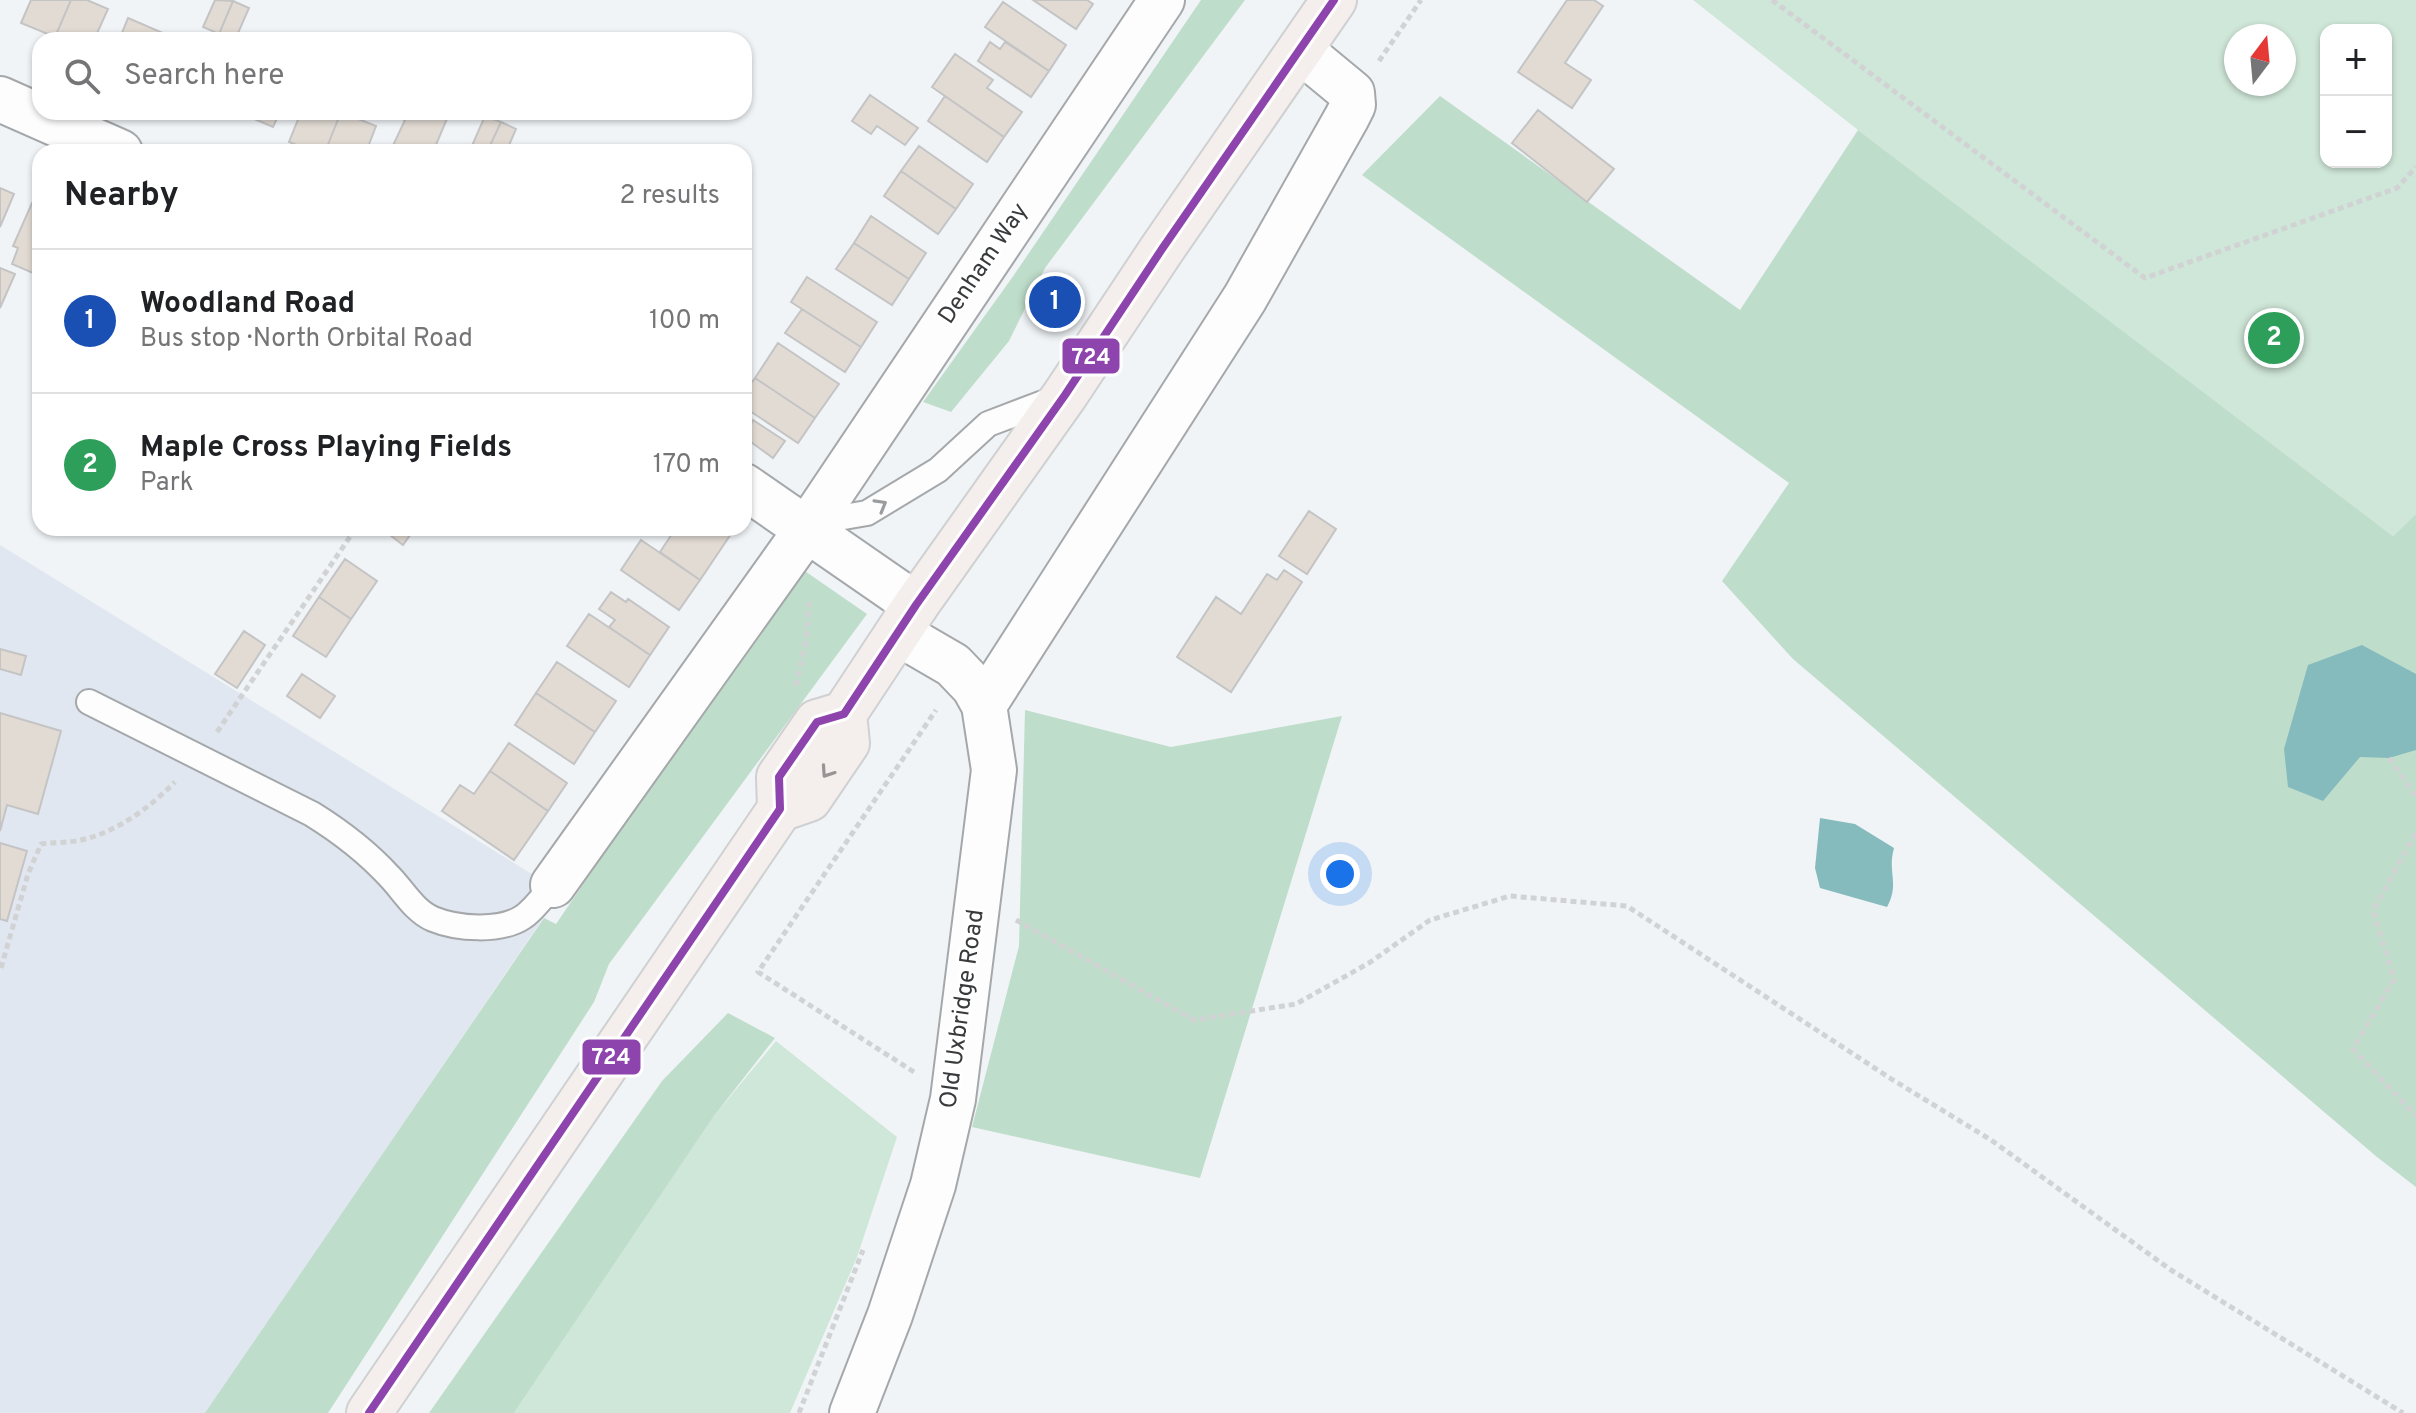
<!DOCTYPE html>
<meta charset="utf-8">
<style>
body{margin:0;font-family:Overpass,sans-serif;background:#f6f6f6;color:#202124}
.controls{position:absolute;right:24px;top:24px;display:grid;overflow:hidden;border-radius:16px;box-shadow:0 2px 6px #0004}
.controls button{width:72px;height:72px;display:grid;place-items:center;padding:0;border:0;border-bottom:2px solid #e0e0e0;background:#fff;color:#202124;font:40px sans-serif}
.compass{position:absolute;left:2224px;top:24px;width:72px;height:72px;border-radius:50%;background:#fff;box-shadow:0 2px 6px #0004;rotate:16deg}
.you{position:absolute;left:1340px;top:874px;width:28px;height:28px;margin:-20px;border:6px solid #fff;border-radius:50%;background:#1a73e8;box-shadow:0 0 0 12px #1a73e833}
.badge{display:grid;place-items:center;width:52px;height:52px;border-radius:50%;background:#2563eb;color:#fff;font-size:26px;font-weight:700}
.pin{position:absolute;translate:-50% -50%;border:4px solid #fff;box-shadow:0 2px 8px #0006}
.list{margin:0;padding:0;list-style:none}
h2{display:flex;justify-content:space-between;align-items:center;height:104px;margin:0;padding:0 32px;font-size:34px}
h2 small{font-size:26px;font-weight:400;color:#757577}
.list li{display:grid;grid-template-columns:52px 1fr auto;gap:24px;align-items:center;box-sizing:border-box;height:144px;padding:0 32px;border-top:2px solid #e0e0e0}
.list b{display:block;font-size:30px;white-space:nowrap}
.list p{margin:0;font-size:26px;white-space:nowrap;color:#757577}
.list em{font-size:26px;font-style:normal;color:#757577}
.icon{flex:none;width:44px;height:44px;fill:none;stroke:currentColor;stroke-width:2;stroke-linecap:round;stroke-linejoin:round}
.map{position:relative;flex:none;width:2416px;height:1413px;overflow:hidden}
.search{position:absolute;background:#fff;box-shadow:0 2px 6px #0004;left:32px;top:32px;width:720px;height:88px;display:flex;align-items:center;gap:20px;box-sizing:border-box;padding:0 28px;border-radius:24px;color:#757577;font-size:30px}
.panel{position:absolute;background:#fff;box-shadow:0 2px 6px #0004;left:32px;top:144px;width:720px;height:392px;border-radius:24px}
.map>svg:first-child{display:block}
.built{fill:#e1e7f0}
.green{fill:#cfe7d8;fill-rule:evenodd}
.forest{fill:#bfddcb}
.water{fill:#86bbbd}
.building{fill:#e2dbd4;stroke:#c4c4c5;stroke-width:2}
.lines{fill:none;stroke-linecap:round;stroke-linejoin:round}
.service-casing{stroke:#a5a8aa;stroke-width:28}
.minor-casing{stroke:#a5a8aa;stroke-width:48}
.primary-casing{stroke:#cfd0d1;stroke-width:48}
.path{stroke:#d1d2d3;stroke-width:5;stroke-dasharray:6 4;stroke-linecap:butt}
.service{stroke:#fdfdfe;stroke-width:24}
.minor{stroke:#fdfdfe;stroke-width:44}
.primary{stroke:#f4efed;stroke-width:44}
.bus-1-casing{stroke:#fff;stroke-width:14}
.bus-1{stroke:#8e44ad;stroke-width:8}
.oneway{stroke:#9a9c9d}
.oneway2{stroke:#969494}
.labels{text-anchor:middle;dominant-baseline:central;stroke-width:6;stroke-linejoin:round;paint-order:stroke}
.street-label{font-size:24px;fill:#383a3c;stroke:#fff}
.line-badge{stroke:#fff;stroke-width:3}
.badge-label{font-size:22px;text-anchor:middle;font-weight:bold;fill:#fff}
</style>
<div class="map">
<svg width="2416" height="1413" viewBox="0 0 2416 1413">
<rect width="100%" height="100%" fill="#f1f4f7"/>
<!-- built -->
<path class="built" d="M0,545L561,892L206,1413H0Z"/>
<!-- green -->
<path class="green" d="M1693,0H2416V514L2393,536L1858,130ZM2326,30H2386V162H2326ZM2236,36H2284V84H2236Z
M776,1041L897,1137L857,1257L790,1413H514L714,1116Z"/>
<!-- forest -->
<path class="forest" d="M1201,0H1245L1045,268L1009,341L951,412L923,402L1014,275Z
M1440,96L1740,310L1858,130L2393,536L2416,514V1187L2377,1157L1793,659L1722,581L1789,483L1362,175Z
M799,567L867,614L609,964L594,1002L328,1413H205L544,918L556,924Z
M1025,710L1171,747L1342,716L1200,1178L972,1127L1019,946Z
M728,1013L775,1038L714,1116L514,1413H429L662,1081Z"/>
<!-- water -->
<path class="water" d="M2362,645L2416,674V750L2389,758L2360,757L2323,801L2288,787L2284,749L2308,665Z
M1820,818L1855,824L1894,848C1887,873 1900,883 1887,907L1820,888L1815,868Z"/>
<!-- building -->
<path class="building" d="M31,0H71L55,37L21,23Z
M71,0H87L108,9L94,40H62L55,37Z
M215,0L233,1L219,34L203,27Z
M1033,0H1087L1093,4L1076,29Z
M1567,0H1594L1603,6L1565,63L1591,80L1572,108L1518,72Z
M233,1L249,8L235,40L219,34Z
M1003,2L1066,45L1049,71L985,27Z
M128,18L163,33L161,40H119Z
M990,42L1000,49L1005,42L1049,71L1031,97L978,61Z
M955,54L993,80L987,88L1022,112L1004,137L932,87Z
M870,95L918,128L905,145L877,126L871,134L852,121Z
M945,96L1004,137L987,162L928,121Z
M1538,110L1614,169L1587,202L1512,143Z
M238,112H280L273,127Z
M301,112H341L325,152H313L289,142Z
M341,112L376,126L366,152H325Z
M397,112L449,114L433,152H390L405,120L395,116Z
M485,116L501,122L487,152H481L471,148Z
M501,122L516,129L506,152H487Z
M919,146L973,184L956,209L901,171Z
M901,171L956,209L938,234L884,196Z
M0,188L14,194L0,227Z
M32,203L40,206V276L12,264L18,248L13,246Z
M871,216L926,253L909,279L854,243Z
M854,243L909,279L892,305L836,269Z
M0,268L15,274L0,308Z
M807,277L877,322L861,347L791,302Z
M802,309L861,347L845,372L785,333Z
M778,343L839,384L815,418L755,378Z
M755,378L815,418L798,443L744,407V393Z
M753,420L785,441L773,458L744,437Z
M1309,511L1336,529L1307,574L1279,556Z
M381,528H415L403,545Z
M676,528H735L700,580L660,552Z
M641,540L700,580L679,610L621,570Z
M345,559L377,581L351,619L319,597Z
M1284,570L1302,582L1231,692L1177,657L1216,597L1241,614L1267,574L1277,580Z
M611,592L626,602L628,599L669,627L650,655L609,627L615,620L599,609Z
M319,597L351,619L326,657L293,636Z
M589,614L650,655L629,687L567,646Z
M244,631L265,645L237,688L215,674Z
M0,649L26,656L21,675L0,669Z
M557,662L616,701L595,732L536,693Z
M302,674L335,696L320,718L287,696Z
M536,693L595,732L574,764L515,725Z
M0,713L61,731L38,814L7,805L0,831Z
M509,743L567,783L548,811L490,771Z
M490,771L548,811L514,860L442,811L460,785L474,794Z
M0,843L27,851L7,921L0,919Z"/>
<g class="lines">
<defs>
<path id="service" d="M813,526L838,518L867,513L938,470L988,424L1059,397
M89,702L312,814C341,832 366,851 389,876C403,890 414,911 433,919C457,929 501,932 523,917C534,910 544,895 553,885"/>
<path id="minor" d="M0,99L120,152
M744,486L916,605
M984,705L1245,298L1347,117L1353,105L1352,93L1300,50
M553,885L807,529L1162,0
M852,1413L890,1315L933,1185L953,1099L994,770L984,705L974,687L953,665L898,633"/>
<path id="primary" d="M780,809L779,777L817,722L844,714
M369,1413L780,809L809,799L847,743L844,714L916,605L1065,395L1162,249L1334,0"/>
</defs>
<!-- service casing -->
<use href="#service" class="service-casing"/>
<!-- minor casing -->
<use href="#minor" class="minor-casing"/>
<!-- primary casing -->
<use href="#primary" class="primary-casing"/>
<!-- path -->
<path class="path" d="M1772,0L2145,278L2397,188L2416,167
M1379,61L1421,0
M796,686L806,641L809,602
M217,732L356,528
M2389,758L2416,797
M2416,833L2373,910L2394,979L2353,1049L2416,1116
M1016,920L1194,1020L1296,1004L1369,963L1430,920L1510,896L1627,906L1893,1080L1991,1140L2171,1270L2403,1413
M1,968L28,874L41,844C55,842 71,843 85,839C120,830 150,807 175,782
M914,1072L758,972L936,710
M799,1413L863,1250"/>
<!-- service -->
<use href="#service" class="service"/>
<!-- minor -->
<use href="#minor" class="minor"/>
<!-- primary -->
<use href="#primary" class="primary"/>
<defs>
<path id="bus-1" d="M369,1413L780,809L779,777L817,722L844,714L916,605L1065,395L1162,249L1334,0"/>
</defs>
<!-- bus-1 casing -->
<use href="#bus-1" class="bus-1-casing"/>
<!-- bus-1 -->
<use href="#bus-1" class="bus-1"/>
</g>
<!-- one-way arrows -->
<defs><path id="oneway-chevron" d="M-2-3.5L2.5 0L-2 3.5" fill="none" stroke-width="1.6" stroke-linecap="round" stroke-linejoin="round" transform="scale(2)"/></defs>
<use class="oneway" href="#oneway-chevron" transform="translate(881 505) rotate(-30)"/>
<use class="oneway2" href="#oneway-chevron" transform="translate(827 772) rotate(124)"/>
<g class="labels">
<!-- street labels -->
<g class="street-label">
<text transform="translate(984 264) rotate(-56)">Denham Way</text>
<text transform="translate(963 1009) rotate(-82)">Old Uxbridge Road</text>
</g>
</g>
<g class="line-badge">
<rect x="1061" y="337" width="60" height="38" rx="8" fill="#8e44ad"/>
<rect x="581" y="1038" width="61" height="38" rx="8" fill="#8e44ad"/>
</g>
<g class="badge-label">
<text x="1091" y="364">724</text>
<text x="611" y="1064">724</text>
</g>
</svg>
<div class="controls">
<button>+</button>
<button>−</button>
</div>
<svg class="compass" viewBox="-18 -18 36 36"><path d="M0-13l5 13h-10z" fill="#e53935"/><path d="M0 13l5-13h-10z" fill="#757577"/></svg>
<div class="you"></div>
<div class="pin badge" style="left:1055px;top:302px;background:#1a4fb4">1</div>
<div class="pin badge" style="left:2274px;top:338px;background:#2e9e5b">2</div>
<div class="search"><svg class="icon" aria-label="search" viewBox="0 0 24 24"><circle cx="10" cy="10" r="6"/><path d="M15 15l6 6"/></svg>Search here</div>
<section class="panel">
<h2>Nearby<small>2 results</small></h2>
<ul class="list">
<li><span class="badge" style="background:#1a4fb4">1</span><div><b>Woodland Road</b><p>Bus stop · North Orbital Road</p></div><em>100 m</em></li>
<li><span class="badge" style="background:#2e9e5b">2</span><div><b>Maple Cross Playing Fields</b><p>Park</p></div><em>170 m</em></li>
</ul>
</section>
</div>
